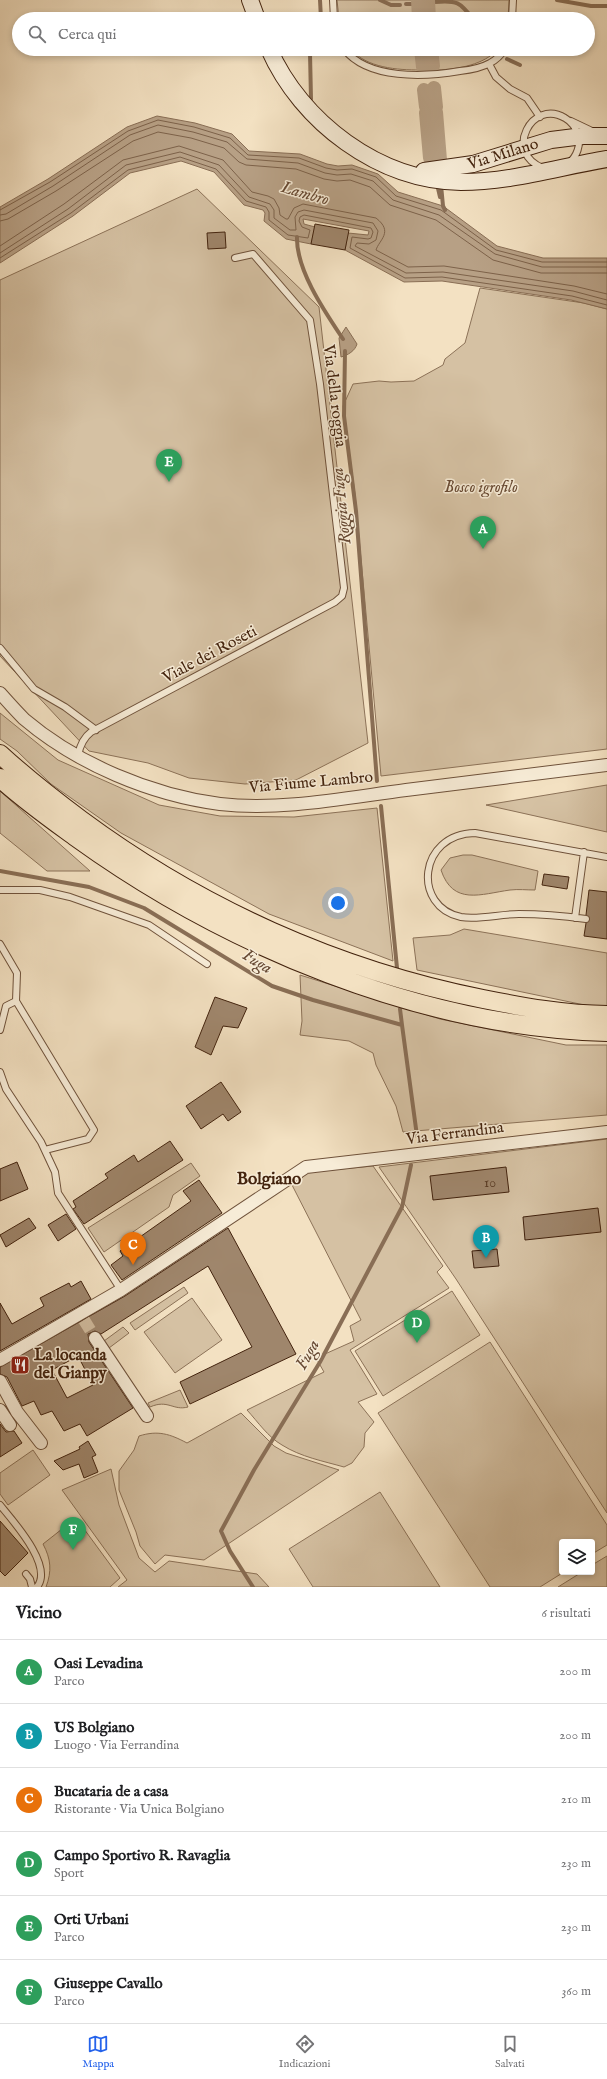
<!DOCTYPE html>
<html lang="it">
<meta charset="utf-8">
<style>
body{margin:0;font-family:"IM FELL English",serif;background:#f6f6f6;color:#202124}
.controls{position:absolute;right:12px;bottom:12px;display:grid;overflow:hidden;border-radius:4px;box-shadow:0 2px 6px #0003}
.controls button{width:36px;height:36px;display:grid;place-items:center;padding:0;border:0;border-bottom:1px solid #e0e0e0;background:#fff;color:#202124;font:20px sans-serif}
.you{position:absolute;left:338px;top:903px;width:14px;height:14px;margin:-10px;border:3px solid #fff;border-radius:50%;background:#1a73e8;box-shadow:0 0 0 6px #1a73e833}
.badge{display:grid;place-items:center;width:26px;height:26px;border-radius:50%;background:#2563eb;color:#fff;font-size:13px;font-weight:700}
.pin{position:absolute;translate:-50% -33px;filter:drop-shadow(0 1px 2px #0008)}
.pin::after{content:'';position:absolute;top:21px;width:14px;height:12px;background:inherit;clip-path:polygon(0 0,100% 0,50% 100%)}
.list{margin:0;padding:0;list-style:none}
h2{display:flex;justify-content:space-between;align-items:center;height:52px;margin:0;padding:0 16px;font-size:17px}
h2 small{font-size:13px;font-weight:400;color:#757577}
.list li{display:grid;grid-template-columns:26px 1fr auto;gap:12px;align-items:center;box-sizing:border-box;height:64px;padding:0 16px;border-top:1px solid #e0e0e0}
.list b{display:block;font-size:15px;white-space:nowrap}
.list p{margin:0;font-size:13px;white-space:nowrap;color:#757577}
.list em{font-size:13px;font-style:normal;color:#757577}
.icon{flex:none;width:22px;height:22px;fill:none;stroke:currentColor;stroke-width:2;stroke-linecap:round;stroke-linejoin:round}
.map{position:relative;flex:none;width:607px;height:1587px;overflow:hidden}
.search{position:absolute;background:#fff;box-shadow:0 2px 6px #0003;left:12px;right:12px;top:12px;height:44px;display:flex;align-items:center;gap:10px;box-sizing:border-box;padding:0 14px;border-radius:22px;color:#757577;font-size:15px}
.sheet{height:436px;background:#fff}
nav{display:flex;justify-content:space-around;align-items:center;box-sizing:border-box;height:56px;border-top:1px solid #e0e0e0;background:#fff;font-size:11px;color:#757577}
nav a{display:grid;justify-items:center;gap:2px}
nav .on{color:#2563eb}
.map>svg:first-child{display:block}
.green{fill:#d5c1a3;stroke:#8c7258}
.water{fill:#b7a085;stroke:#896e55}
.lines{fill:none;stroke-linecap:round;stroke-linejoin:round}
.shore{stroke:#7d624a;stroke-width:1}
.stream{stroke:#896e55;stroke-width:4}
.canal{stroke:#b7a085;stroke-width:14}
.building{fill:#9f866c;stroke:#43230e;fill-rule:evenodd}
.street-tunnel{stroke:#d0bb9e;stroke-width:12;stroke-dasharray:12 6;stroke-linecap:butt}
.lane-casing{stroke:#6f523b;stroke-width:8}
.street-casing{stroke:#6f523b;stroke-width:14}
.secondary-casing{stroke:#43230e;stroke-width:18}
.primary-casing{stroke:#43230e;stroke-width:20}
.lane{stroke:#f7ecd7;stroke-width:6}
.street{stroke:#f7ecd7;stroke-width:12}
.secondary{stroke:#f7ecd7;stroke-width:16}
.primary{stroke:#f3e1c2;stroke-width:18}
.labels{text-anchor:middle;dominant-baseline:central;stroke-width:3;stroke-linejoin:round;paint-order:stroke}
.number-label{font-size:14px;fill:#5a3c26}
.street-label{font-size:16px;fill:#43230e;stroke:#f7ecd7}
.park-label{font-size:16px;font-style:italic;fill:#684a33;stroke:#f7ecd7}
.poi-label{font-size:16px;font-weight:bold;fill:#43230e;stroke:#f7ecd7;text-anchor:start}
.water-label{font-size:17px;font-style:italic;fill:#664832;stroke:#f7ecd7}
.neighbourhood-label{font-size:17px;font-weight:bold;fill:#43230e;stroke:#f7ecd7}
</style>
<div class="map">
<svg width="607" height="1587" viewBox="0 0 607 1587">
<rect width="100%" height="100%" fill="#f3e1c2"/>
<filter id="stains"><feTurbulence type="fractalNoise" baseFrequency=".005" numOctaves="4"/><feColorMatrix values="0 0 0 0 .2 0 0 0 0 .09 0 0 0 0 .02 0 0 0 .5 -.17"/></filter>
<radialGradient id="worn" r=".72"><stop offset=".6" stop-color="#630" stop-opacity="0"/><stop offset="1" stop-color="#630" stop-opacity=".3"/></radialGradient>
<!-- green -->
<path class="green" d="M337,0H415L417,19H339Z
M432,0H509L508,19H434Z
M351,49H419L420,70C398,70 366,68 351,49Z
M436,49H498C484,65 458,69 438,70Z
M197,189L319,307L368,743L296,780L245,784L189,778L148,763L89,751L0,656V280Z
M480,288L584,303L607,309V749L381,776L355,494L343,406L353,384L379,381L391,382L414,381L443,365L445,359L465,343Z
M0,713L58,760L159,805L220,816L294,817L377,808L393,961L269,914L121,833L51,784L17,751L0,739Z
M607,785V832L486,805Z
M0,791L90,871H47L0,833Z
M463,855H472L538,871L535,890C527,890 518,889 510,890C481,894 453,906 441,870L450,858Z
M464,929L607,953V1007H594L417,970L413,938L450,935Z
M300,975L440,1019L566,1045H607V1115L403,1132L396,1106L376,1065L373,1053L349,1041L300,1035L302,1021Z
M607,1139V1513L456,1279L379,1167Z
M191,1163L200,1176L173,1195L169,1207L104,1252L88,1228Z
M373,1166L443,1266L437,1272L449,1288L350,1350L377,1394L358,1402L374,1422L365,1433L364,1447L352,1463L344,1467C323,1461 301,1457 282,1445C268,1437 258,1422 247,1410L324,1372L316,1358L354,1341L350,1326L361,1320L292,1185L309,1172Z
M184,1287L188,1293L135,1330L130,1323Z
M452,1291L480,1335L383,1396L355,1351Z
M192,1298L222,1340L175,1373L144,1332Z
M123,1327L129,1333L109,1348L104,1341Z
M490,1342L607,1525V1545L592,1554V1542H562V1572H564L540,1587H490L378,1413Z
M180,1390L188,1407C173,1411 168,1399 150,1407L148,1403Z
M241,1413L274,1446L286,1453L339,1470L204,1560L165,1555L155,1564L140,1546L136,1532L119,1490V1471L134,1450L139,1436C158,1430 170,1434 187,1443Z
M33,1450L50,1475L8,1505L0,1494V1473Z
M111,1469L119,1505L139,1558L155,1572L169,1561L257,1574L269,1587H118L127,1580L62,1490Z
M380,1492L440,1587H313L289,1549Z
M76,1518L120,1578L110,1587H46C52,1571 51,1559 43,1544Z
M607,1556V1587H558L582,1572H592V1565Z"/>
<!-- water -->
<path class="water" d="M157,116L195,123L232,134L249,151L300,154L327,164L338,166L352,165L378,174L398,192L443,206L497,246L543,258H607V309L571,300L442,281L404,282L345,250L348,233L368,235L369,231L303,219L304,224L315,227L311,244L286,239L264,221L265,213L263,210L244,205L214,172L181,161L130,173L73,216L0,263V207L48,179L127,127Z
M346,327L357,344C355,351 348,355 341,357L339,338Z"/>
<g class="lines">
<!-- shore -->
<path class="shore" d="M0,210L50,182L128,131L158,120L194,127L230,138L248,155L299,158L326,168L337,170L352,169L376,177L396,196L441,210L496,250L542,262H607
M0,215L6,214L53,186L130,135L158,125L193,132L227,142L247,159L298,163L325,173L337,175L351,174L373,181L393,200L439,215L495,254L542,267H607
M0,221L8,219L56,191L133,141L158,132L191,138L224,148L239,162L246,165L296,169L324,179L337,181L350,180L370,187L390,205L436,220L493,260L541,273H607
M0,246L64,204L123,160L179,146L223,160L252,192L268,196L274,199L279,208L280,215L286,219H288L294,208L303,204L376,218C394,232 379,240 376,250L408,267L444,266L574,286L607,294
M0,253L68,209L126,165L180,152L219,165L249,197L270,204L274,210V218L290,230H296L295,217L298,212L304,210L373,223L378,231L376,240L369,244L357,243L355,246L406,273L443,272L573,291L607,300
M0,258L71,213L128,170L180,157L216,169L246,201L266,207L269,212V220L288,235L308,238L310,230L302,227L299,221L300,217L304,215L371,228L373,232L371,238L368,239L352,237L350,248L405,278L442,277L572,296L607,305"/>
<!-- stream -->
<path class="stream" d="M320,0L321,19
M380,0L391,5H400
M557,0L591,6H607
M435,2C457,0 460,2 473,19
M406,4H414
M507,59L520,65
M311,99L310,53L324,49
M437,184L440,197
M441,185L443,206L445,210
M297,237C296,270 325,312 343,339
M345,351L344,416L356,511L377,781
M381,806L397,968
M0,871L89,887L144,908L272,986L313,1000L402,1025L417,1136
M400,1009L402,1025
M253,1587L230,1551L221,1531L254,1470L320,1362L402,1207L411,1165"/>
<!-- canal -->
<path class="canal" d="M418,0L419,19
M428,0L429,19
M421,49L423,67
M431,49L433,66
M434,88L436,107
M424,90L426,107
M436,112L440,160
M426,113L430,158"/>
</g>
<!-- building -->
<path class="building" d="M315,224L349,230L345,250L311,244Z
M225,232L226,248L208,249L207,233Z
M544,874L569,877L567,889L542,885Z
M589,890L607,892V939L584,936L586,923L590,919L586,915Z
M215,997L247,1008L238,1028L223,1026L211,1055L195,1047Z
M221,1082L241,1112L228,1121L223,1114L201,1129L186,1106Z
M170,1141L183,1160L84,1224L73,1209L76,1207L73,1201L108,1178L105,1174L134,1155L138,1162Z
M17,1162L28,1189L0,1201V1169Z
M506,1167L509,1192L433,1200L430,1176Z
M199,1180L222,1213L122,1280L111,1265L123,1256L120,1251L191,1201L183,1191Z
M598,1208L601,1232L525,1240L523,1217Z
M66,1214L76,1229L58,1241L48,1225Z
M29,1218L36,1228L6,1247L0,1235Z
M228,1228L296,1354L190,1404L180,1382L252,1347L208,1266L101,1334L95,1331L88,1334L89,1342L133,1408L87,1436L80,1424L64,1431L52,1411L41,1415L34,1401L22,1406L7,1377L0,1374V1367L125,1296ZM78,1356L93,1385L67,1398L52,1370Z
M497,1249L499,1266L474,1268L472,1251Z
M81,1281L91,1299L0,1351V1303L12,1324L44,1306L40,1298L69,1283L71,1287Z
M0,1424L6,1432L14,1431L22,1443L0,1457Z
M88,1441L96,1455L92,1457L98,1472L84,1478L79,1464L63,1470L54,1461L80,1449L79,1447Z
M0,1521L28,1553L5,1576L0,1571Z"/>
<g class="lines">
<!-- street-tunnel -->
<path class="street-tunnel" d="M84,1320L95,1338"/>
<defs>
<path id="lane" d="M333,0L334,19
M512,19L513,0
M344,49C368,80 425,77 460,71C470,70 481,68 490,63C496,60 501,55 505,49
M489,64L496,77L510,89L527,98L540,117
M571,121L592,131
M543,168C503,153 532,98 565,118C572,122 576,128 578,135C581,145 577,156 569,163
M0,648L34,689L65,707L96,730
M78,755C80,746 83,738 91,732L335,602L342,596L344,588L320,384L310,320L253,254L235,258
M0,890H40L70,897L149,925L207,964
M575,918L584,852
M586,919C564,916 541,914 519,914C500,914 479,920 461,917C412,907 418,834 475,833L607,857
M0,944L17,973L16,1001
M0,1030L6,1006L16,1001L94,1130L88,1139L45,1150
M0,1072L6,1089L41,1142L55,1172L58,1193L121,1290
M0,1505C13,1521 54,1566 37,1587
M26,1574L30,1579L32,1587"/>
<path id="street" d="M0,693C8,702 16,711 24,719C77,764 151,795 220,804C281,811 345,798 406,790C473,782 540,773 607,765
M95,1338L147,1416
M0,1360L121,1290L306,1167L607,1132
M0,1381L17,1412L41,1443
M0,1410L10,1425"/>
<g id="secondary">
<path d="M250,0L257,19"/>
<path d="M269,49C301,122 379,181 461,182C510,182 559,167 607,159"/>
<path id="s1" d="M424,171L473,164L551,140L583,136H607"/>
</g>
<path id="primary" d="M0,754C26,778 53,799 81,820C200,908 337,970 483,999C523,1007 566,1015 607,1015
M0,778C24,800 51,819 77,838C227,946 421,1027 607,1032"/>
</defs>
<!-- lane casing -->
<use href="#lane" class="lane-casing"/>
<!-- street casing -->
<use href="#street" class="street-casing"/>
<!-- secondary casing -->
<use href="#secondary" class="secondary-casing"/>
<!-- primary casing -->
<use href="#primary" class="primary-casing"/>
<!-- lane -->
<use href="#lane" class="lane"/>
<!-- street -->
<use href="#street" class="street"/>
<!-- secondary -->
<use href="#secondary" class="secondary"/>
<!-- primary -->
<use href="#primary" class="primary"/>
</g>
<!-- icons -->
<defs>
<symbol id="restaurant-square" viewBox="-11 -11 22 22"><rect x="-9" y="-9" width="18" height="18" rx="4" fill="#8f2418" stroke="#f7ecd7"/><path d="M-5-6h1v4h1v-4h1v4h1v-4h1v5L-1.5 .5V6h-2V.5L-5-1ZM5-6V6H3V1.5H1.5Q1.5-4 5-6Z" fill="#fff"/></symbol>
</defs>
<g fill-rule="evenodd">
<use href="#restaurant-square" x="9" y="1354" width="22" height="22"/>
</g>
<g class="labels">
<!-- number labels -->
<g class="number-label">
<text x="490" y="1183">10</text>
</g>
<!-- street labels -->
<g class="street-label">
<text stroke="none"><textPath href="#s1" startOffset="81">Via Milano</textPath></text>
<text transform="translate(334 396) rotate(83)">Via della roggia</text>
<text transform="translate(210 655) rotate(-28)">Viale dei Roseti</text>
<text transform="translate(311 783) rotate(-5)">Via Fiume Lambro</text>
<text transform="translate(455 1134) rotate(-7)">Via Ferrandina</text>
</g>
<!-- park labels -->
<g class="park-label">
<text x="481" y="488">Bosco igrofilo</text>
</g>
<!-- poi labels -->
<g class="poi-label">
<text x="34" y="1356">La locanda<tspan x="34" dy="18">del Gianpy</tspan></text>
</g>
<!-- water labels -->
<g class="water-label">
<text transform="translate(305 194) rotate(16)">Lambro</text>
<text transform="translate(342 506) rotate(-96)">Roggia Fuga</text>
<text transform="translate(257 962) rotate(31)">Fuga</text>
<text transform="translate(308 1355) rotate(-60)">Fuga</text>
</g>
<!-- neighbourhood labels -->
<g class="neighbourhood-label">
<text x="269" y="1179">Bolgiano</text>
</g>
</g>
<rect width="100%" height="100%" filter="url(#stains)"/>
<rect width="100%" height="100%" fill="url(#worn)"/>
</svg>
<div class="controls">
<button><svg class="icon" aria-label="layers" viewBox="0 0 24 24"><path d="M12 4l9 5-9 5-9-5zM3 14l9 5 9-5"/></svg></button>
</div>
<div class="you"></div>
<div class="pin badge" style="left:483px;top:549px;background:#2e9e5b">A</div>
<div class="pin badge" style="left:486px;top:1258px;background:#0f9aa8">B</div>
<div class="pin badge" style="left:133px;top:1265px;background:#e8710a">C</div>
<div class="pin badge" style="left:417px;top:1343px;background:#2e9e5b">D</div>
<div class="pin badge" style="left:169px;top:482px;background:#2e9e5b">E</div>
<div class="pin badge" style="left:73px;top:1550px;background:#2e9e5b">F</div>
<div class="search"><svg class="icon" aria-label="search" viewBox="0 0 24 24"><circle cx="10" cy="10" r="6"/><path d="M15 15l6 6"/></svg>Cerca qui</div>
</div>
<section class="sheet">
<h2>Vicino<small>6 risultati</small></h2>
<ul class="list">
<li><span class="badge" style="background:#2e9e5b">A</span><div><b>Oasi Levadina</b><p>Parco</p></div><em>200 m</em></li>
<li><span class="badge" style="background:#0f9aa8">B</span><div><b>US Bolgiano</b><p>Luogo · Via Ferrandina</p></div><em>200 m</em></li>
<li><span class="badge" style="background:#e8710a">C</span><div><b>Bucataria de a casa</b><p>Ristorante · Via Unica Bolgiano</p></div><em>210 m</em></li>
<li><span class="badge" style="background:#2e9e5b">D</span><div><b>Campo Sportivo R. Ravaglia</b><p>Sport</p></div><em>230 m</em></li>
<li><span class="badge" style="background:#2e9e5b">E</span><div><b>Orti Urbani</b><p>Parco</p></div><em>230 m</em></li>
<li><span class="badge" style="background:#2e9e5b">F</span><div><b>Giuseppe Cavallo</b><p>Parco</p></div><em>360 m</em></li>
</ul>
</section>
<nav>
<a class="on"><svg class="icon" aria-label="map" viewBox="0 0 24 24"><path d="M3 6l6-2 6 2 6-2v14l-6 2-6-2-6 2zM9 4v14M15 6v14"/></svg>Mappa</a>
<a><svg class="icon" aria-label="directions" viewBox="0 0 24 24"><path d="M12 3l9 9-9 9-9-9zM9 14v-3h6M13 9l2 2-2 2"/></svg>Indicazioni</a>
<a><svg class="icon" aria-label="saved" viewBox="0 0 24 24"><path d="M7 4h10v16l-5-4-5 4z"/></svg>Salvati</a>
</nav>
